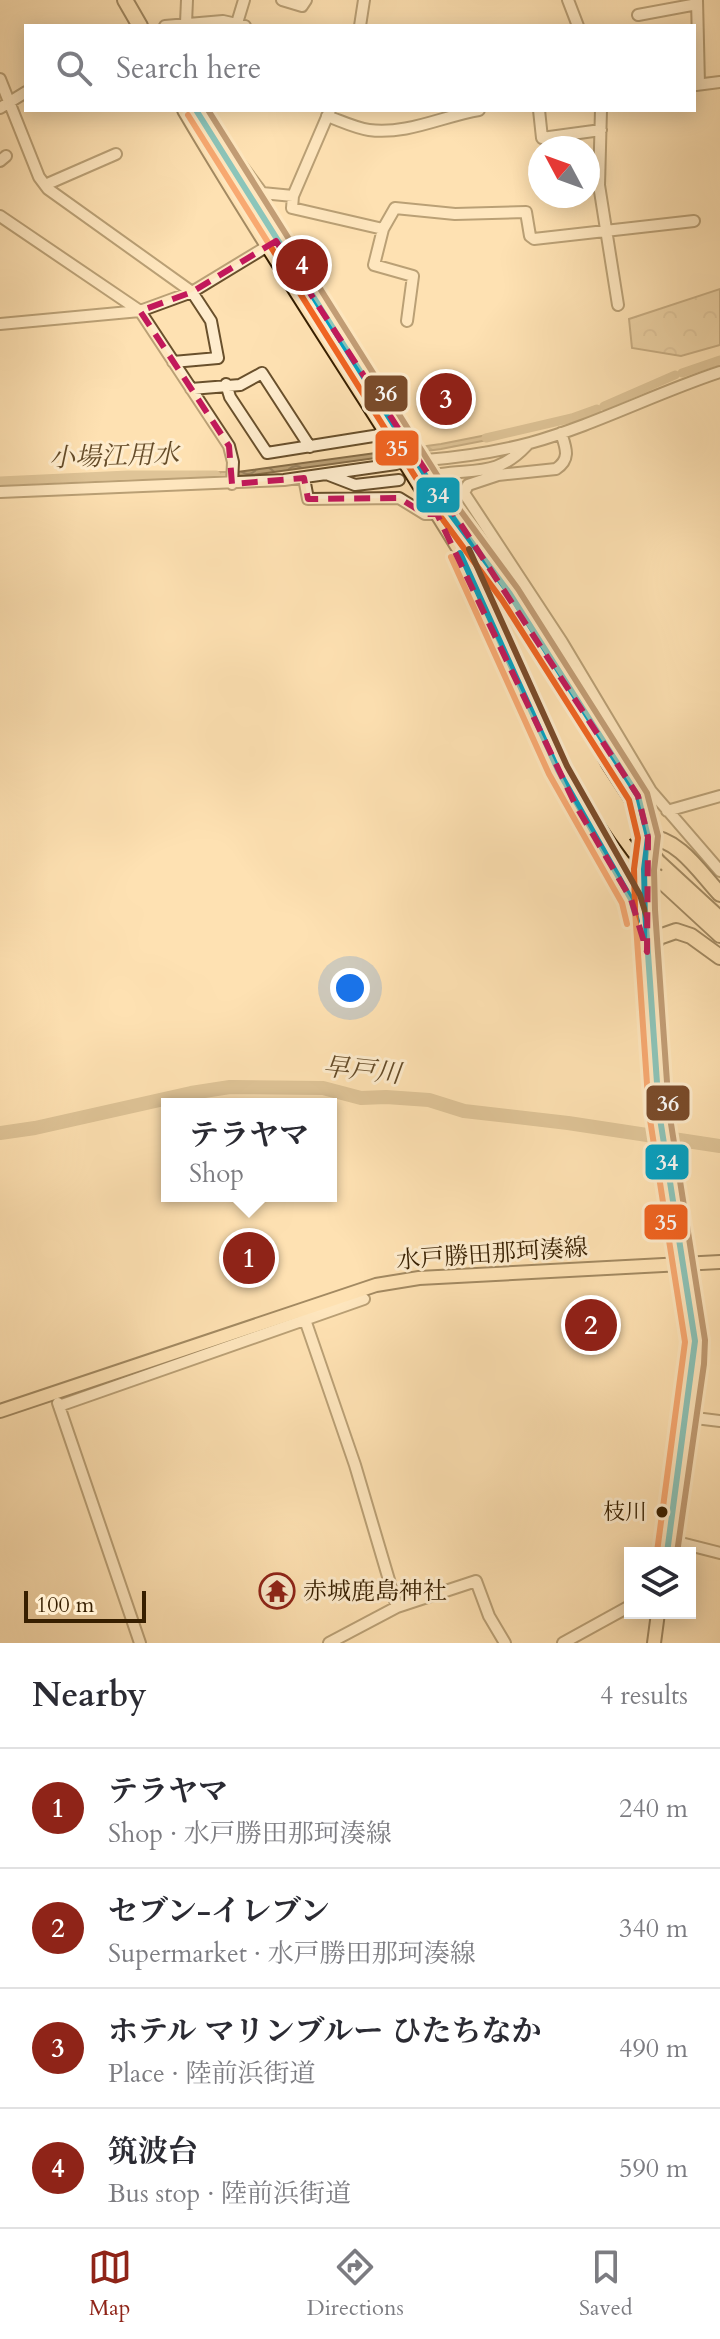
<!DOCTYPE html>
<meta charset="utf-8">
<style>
body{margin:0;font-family:Cardo,"Noto Serif JP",serif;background:#f7f7f7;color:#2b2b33}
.controls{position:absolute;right:24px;bottom:24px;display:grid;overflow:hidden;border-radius:0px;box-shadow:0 4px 20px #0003}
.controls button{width:72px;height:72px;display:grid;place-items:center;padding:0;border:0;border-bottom:2px solid #e1e1e2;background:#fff;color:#2b2b33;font:40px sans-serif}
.compass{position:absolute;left:528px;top:136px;width:72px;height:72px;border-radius:50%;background:#fff;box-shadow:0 4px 20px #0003;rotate:311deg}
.scale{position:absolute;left:24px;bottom:20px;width:122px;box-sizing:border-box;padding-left:8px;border:4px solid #371f00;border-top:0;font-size:22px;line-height:28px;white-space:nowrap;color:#371f00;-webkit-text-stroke:6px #feeccd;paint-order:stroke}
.you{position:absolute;left:350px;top:988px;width:28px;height:28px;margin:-20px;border:6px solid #fff;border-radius:50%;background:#1a73e8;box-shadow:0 0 0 12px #1a73e833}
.badge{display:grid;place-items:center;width:52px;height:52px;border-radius:50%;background:#8f2418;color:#fff;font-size:26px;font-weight:700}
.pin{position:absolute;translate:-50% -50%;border:4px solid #fff;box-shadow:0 2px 8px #0006}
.popup{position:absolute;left:161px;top:1098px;width:176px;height:104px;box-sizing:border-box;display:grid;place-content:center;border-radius:0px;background:#fff;filter:drop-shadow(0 2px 6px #0005);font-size:26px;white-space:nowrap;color:#7c7c81}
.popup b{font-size:30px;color:#2b2b33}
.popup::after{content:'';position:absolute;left:50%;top:100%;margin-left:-16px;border:16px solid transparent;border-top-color:#fff}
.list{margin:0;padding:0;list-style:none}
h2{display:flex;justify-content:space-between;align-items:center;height:104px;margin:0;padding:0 32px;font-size:34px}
h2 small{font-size:26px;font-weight:400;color:#7c7c81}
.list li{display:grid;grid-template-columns:52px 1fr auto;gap:24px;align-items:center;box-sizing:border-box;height:120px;padding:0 32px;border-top:2px solid #e1e1e2}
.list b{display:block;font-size:30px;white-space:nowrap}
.list p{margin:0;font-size:26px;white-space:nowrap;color:#7c7c81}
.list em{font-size:26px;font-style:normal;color:#7c7c81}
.icon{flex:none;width:44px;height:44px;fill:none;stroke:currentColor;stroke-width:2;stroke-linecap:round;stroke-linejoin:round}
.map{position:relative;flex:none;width:720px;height:1643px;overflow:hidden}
.search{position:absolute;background:#fff;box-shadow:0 4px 20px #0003;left:24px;right:24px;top:24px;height:88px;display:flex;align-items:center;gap:20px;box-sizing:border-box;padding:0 28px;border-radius:0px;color:#7c7c81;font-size:30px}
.sheet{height:584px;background:#fff}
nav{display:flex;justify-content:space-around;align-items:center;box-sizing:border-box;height:112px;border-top:2px solid #e1e1e2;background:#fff;font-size:22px;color:#7c7c81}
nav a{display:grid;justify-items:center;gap:4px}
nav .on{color:#8f2418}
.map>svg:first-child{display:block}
.forest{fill:url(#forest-crowns);stroke:#8a704a;stroke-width:2}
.water{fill:url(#water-waves);stroke:#866c46;stroke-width:2}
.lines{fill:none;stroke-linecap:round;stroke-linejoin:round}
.canal{stroke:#ba9f75;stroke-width:9}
.river{stroke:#ba9f75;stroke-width:14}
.minor-casing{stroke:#69502c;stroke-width:14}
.major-casing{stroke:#371f00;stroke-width:16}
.highway-casing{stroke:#371f00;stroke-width:18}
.minor{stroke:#feeccd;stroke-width:10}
.major{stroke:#fee1b2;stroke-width:12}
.highway{stroke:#fee1b2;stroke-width:14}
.highway-bridge-casing{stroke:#371f00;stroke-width:18;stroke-linecap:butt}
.highway-bridge{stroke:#fee1b2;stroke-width:14}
.bus-1-casing{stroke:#feeccd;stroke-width:12}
.bus-2-casing{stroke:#feeccd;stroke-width:12}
.bus-3-casing{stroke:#feeccd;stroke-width:12}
.bus-1{stroke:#03a2c4;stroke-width:6}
.bus-2{stroke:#f26522;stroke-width:6}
.bus-3{stroke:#7a4b2a;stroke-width:6}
.marked{fill:none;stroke:#c2185b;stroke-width:6;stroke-dasharray:16 10;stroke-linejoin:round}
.bus-dot{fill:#371f00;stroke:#feeccd;stroke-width:3}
.labels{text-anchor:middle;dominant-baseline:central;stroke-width:6;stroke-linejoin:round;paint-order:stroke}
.bus-label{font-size:22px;fill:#371f00;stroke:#feeccd;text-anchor:end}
.street-label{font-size:24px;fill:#371f00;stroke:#feeccd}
.poi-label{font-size:24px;fill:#371f00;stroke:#feeccd;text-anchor:start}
.water-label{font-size:26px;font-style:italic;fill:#654c29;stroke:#feeccd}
.line-badge{stroke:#feeccd;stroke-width:3}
.badge-label{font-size:22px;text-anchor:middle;font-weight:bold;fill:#fff}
</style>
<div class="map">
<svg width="720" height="1643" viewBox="0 0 720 1643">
<defs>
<pattern id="forest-crowns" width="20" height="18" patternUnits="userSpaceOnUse" patternTransform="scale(2)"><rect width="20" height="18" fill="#dcc094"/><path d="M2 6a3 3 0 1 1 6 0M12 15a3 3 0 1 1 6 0" fill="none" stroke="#bda57e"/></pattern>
<pattern id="water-waves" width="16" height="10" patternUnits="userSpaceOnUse" patternTransform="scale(2)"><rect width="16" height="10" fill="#ba9f75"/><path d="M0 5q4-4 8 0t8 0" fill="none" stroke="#98815e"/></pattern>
</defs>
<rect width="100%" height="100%" fill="#fee1b2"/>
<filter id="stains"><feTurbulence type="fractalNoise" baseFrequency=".0025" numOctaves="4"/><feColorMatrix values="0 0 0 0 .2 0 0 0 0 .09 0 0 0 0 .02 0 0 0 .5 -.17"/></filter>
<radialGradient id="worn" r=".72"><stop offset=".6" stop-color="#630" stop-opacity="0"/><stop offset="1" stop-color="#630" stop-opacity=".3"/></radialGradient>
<!-- forest -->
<path class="forest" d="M720,289V345L681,356L632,348L629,319Z"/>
<!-- water -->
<path class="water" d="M497,433L498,438L441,449L237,477H207V472H237L441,444Z"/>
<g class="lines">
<!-- canal -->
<path class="canal" d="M682,373L720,360
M604,406L675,375
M486,438L572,418L597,409
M0,481L128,475H216"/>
<!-- river -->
<path class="river" d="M0,1133L35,1128L191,1093L230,1087L323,1088L361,1098L386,1097L429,1100L464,1111L568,1123L720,1146"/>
<defs>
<path id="minor" d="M282,0L302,6L306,0
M568,0L578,26
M697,0L699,84
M638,15L697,4
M186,23L187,0
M237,23L244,0
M165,26L223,21L245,26
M360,26L364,0
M0,79L39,177L48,189L192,292L211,321L218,358L173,362
M696,85L720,82
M0,108L26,92
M330,110L293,196L292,208L383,229
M539,110L542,138L601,130
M601,110L599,185L618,305
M327,116C341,121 355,128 369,130C407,135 443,116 479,110
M0,161L6,156
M227,161L235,157L262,193L293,196
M45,185L116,154
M0,216L140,311L229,446L233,462L232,484
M407,321L413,276L374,265L383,229L395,208L455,214L526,212L530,236L534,239L694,221
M0,324L140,311L192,292L271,244
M226,384L230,397L267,453L386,434
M191,389L240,385L262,373L310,447
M561,433C566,448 571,459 556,469L498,475L468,485L464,493L562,642L651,791L720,871
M426,460C462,457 496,452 530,443C595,425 656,393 720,372
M441,474C479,469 499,475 527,445
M329,475L355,485L399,480
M304,478L308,499L399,498L425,514H437
M0,492L284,480L396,464
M667,811L720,796
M303,1314L355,1465L397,1607
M58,1403L140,1643
M59,1406L364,1299
M687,1417L720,1421
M669,1540L720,1553
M329,1643L397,1607L476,1581L489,1616L505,1643
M563,1643L630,1606"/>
<path id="major" d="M646,860L645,910L659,1112L695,1341L694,1363L667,1553
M0,1411L376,1285L419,1278L720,1262
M654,1643L658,1613"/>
<path id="highway" d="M125,0L140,26
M185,110C283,277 394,437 493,604C541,686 576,775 634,851
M196,110L446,508L510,594L619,764L638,796L648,837C679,838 701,874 720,894
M511,612L595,771L636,834
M491,619L575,804L631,899L647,952
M658,862L720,919
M656,876L720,935
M647,952L659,937L676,931L691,936L720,957"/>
</defs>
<!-- minor casing -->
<use href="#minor" class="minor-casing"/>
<!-- major casing -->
<use href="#major" class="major-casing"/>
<!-- highway casing -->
<use href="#highway" class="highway-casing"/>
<!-- minor -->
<use href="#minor" class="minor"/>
<!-- major -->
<use href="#major" class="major"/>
<!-- highway -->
<use href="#highway" class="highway"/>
<defs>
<path id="highway-bridge" d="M636,834L658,862
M634,851L656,876"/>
</defs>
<!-- highway-bridge casing -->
<use href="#highway-bridge" class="highway-bridge-casing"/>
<!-- highway-bridge -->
<use href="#highway-bridge" class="highway-bridge"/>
<defs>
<path id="bus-1" d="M196,110L446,508L510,594L638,796L648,837L644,869L645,910L659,1112L695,1341L667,1553
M460,553L558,770L631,899L637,921"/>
<path id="bus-2" d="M188,115L438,513L502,600L629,800L638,838L634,869L635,910L649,1113L685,1342L657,1552
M451,557L549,774L622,903L627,924"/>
<path id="bus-3" d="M208,110L454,502L518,589L647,793L658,836L654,870L655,910L669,1111L705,1340L704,1364L677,1553
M469,549L567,766L640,895L647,918"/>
</defs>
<!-- bus-1 casing -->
<use href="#bus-1" class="bus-1-casing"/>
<!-- bus-2 casing -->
<use href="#bus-2" class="bus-2-casing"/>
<!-- bus-3 casing -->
<use href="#bus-3" class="bus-3-casing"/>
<!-- bus-1 -->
<use href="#bus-1" class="bus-1"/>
<!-- bus-2 -->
<use href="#bus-2" class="bus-2"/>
<!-- bus-3 -->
<use href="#bus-3" class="bus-3"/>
</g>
<!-- marked area -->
<path d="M0 0H720V1643H0ZM276,241L638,796L648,837L647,952L631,899L575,804L437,514H425L399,498L308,499L304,478L232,484L229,446L140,311L192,292Z" fill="#fee1b2" fill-opacity=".55" fill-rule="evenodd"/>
<path class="marked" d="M276,241L638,796L648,837L647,952L631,899L575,804L437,514H425L399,498L308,499L304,478L232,484L229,446L140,311L192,292Z"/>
<!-- icons -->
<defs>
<symbol id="temple-ring" viewBox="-11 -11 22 22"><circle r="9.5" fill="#feeccd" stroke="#8f2418" stroke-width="1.5"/><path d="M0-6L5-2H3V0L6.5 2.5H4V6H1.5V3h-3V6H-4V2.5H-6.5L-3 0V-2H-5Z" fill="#8f2418"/></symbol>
</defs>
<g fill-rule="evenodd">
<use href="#temple-ring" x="257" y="1571" width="40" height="40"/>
</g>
<!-- markers -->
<circle class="bus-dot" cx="662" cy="1512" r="7"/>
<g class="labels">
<!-- bus labels -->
<g class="bus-label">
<text x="647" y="1512">枝川</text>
</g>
<!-- street labels -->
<g class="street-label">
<text transform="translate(492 1254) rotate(-4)">水戸勝田那珂湊線</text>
</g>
<!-- poi labels -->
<g class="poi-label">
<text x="303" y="1591">赤城鹿島神社</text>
</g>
<!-- water labels -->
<g class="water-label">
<text transform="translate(114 456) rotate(-2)">小場江用水</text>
<text transform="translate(362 1070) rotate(6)">早戸川</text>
</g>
</g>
<g class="line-badge">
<rect x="363" y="374" width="46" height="39" rx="8" fill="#7a4b2a"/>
<rect x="374" y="429" width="46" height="38" rx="8" fill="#f26522"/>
<rect x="415" y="476" width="46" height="38" rx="8" fill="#03a2c4"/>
<rect x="645" y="1084" width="46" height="38" rx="8" fill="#7a4b2a"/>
<rect x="644" y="1143" width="46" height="38" rx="8" fill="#03a2c4"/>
<rect x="643" y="1203" width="46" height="38" rx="8" fill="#f26522"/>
</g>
<g class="badge-label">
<text x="386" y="401">36</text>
<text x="397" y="456">35</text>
<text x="438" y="503">34</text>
<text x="668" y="1111">36</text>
<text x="667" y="1170">34</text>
<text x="666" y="1230">35</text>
</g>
<rect width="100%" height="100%" filter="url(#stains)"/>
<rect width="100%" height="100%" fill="url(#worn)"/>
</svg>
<div class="controls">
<button><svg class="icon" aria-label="layers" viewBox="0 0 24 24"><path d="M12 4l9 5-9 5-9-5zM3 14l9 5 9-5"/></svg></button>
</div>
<svg class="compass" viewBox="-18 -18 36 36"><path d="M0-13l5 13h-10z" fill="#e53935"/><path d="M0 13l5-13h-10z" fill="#7c7c81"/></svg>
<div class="scale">100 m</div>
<div class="you"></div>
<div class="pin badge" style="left:249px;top:1258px">1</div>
<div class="popup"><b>テラヤマ</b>Shop</div>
<div class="pin badge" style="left:591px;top:1325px">2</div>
<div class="pin badge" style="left:446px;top:399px">3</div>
<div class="pin badge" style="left:302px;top:265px">4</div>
<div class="search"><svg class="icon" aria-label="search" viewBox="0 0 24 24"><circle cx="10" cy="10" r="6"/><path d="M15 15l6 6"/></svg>Search here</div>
</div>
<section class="sheet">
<h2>Nearby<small>4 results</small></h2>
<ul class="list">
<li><span class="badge">1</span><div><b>テラヤマ</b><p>Shop · 水戸勝田那珂湊線</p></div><em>240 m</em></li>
<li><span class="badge">2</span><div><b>セブン-イレブン</b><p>Supermarket · 水戸勝田那珂湊線</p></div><em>340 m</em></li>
<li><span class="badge">3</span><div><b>ホテル マリンブルー ひたちなか</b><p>Place · 陸前浜街道</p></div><em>490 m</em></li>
<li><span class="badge">4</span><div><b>筑波台</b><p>Bus stop · 陸前浜街道</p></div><em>590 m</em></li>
</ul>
</section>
<nav>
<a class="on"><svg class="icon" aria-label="map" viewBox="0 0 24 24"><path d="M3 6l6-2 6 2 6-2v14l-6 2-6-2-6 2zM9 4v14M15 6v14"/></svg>Map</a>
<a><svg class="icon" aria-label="directions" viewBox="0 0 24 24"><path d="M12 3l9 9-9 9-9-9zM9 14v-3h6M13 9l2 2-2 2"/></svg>Directions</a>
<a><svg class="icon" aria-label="saved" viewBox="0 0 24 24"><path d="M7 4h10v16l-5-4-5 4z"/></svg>Saved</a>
</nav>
